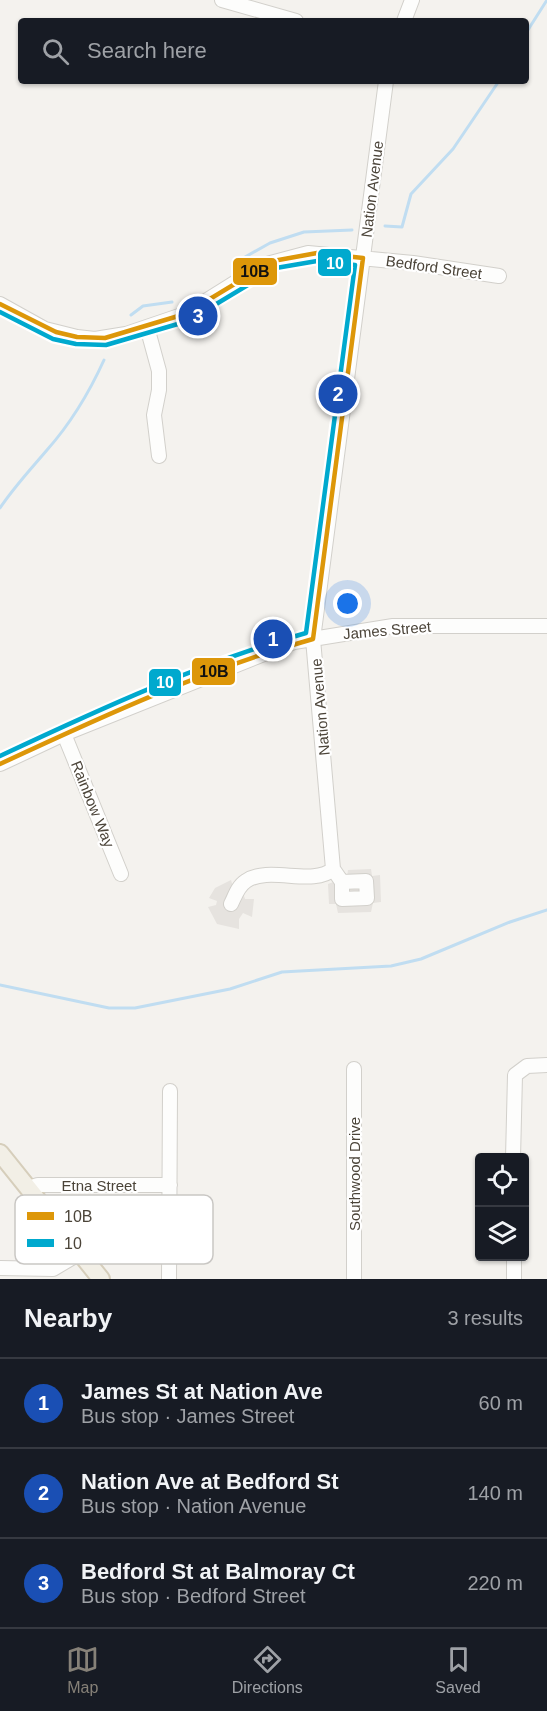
<!DOCTYPE html>
<meta charset="utf-8">
<style>
body{margin:0;font-family:Arial,sans-serif;background:#20242c;color:#f1f3f6}
.controls{position:absolute;right:18px;bottom:18px;display:grid;overflow:hidden;border-radius:6px;box-shadow:0 2px 4px #0004}
.controls button{width:54px;height:54px;display:grid;place-items:center;padding:0;border:0;border-bottom:2px solid #363941;background:#171b24;color:#f1f3f6;font:30px sans-serif}
.you{position:absolute;left:348px;top:604px;width:21px;height:21px;margin:-15px;border:4px solid #fff;border-radius:50%;background:#1a73e8;box-shadow:0 0 0 9px #1a73e833}
.badge{display:grid;place-items:center;width:39px;height:39px;border-radius:50%;background:#868178;color:#fff;font-size:20px;font-weight:700}
.pin{position:absolute;translate:-50% -50%;border:3px solid #fff;box-shadow:0 2px 6px #0006}
.list{margin:0;padding:0;list-style:none}
h2{display:flex;justify-content:space-between;align-items:center;height:78px;margin:0;padding:0 24px;font-size:26px}
h2 small{font-size:20px;font-weight:400;color:#9ea1a6}
.list li{display:grid;grid-template-columns:39px 1fr auto;gap:18px;align-items:center;box-sizing:border-box;height:90px;padding:0 24px;border-top:2px solid #363941}
.list b{display:block;font-size:22px;white-space:nowrap}
.list p{margin:0;font-size:20px;white-space:nowrap;color:#9ea1a6}
.list em{font-size:20px;font-style:normal;color:#9ea1a6}
.icon{flex:none;width:33px;height:33px;fill:none;stroke:currentColor;stroke-width:2;stroke-linecap:round;stroke-linejoin:round}
.map{position:relative;flex:none;width:547px;height:1279px;overflow:hidden}
.search{position:absolute;background:#171b24;box-shadow:0 2px 4px #0004;left:18px;right:18px;top:18px;height:66px;display:flex;align-items:center;gap:15px;box-sizing:border-box;padding:0 21px;border-radius:6px;color:#9ea1a6;font-size:22px}
.sheet{height:348px;background:#171b24}
nav{display:flex;justify-content:space-around;align-items:center;box-sizing:border-box;height:84px;border-top:2px solid #363941;background:#171b24;font-size:16px;color:#9ea1a6}
nav a{display:grid;justify-items:center;gap:3px}
nav .on{color:#868178}
.map>svg:first-child{display:block}
.parking{fill:#e6e3df}
.lines{fill:none;stroke-linecap:round;stroke-linejoin:round}
.stream{stroke:#c0ddf1;stroke-width:3}
.minor-casing{stroke:#d2d0cb;stroke-width:16}
.major-casing{stroke:#d6cebb;stroke-width:20}
.minor{stroke:#fdfdfc;stroke-width:14}
.major{stroke:#f2efe6;stroke-width:16}
.bus-1-casing{stroke:#fff;stroke-width:9}
.bus-2-casing{stroke:#fff;stroke-width:9}
.bus-1{stroke:#dd9709;stroke-width:4.5}
.bus-2{stroke:#00a9ce;stroke-width:4.5}
.labels{text-anchor:middle;dominant-baseline:central;stroke-width:4.5;stroke-linejoin:round;paint-order:stroke}
.street-label{font-size:15px;fill:#4b4439;stroke:#fff}
.key{fill:#fff;stroke:#c9c7c4;stroke-width:1.5}
.key-label{font-size:16px;fill:#4b4439}
.line-badge{stroke:#fff;stroke-width:2}
.badge-label{font-size:16px;text-anchor:middle;font-weight:bold;fill:#fff}
.pale-badge-label{font-size:16px;text-anchor:middle;font-weight:bold;fill:#111}
</style>
<div class="map">
<svg width="547" height="1279" viewBox="0 0 547 1279">
<rect width="100%" height="100%" fill="#f4f2ee"/>
<!-- parking -->
<path class="parking" d="M371,869L372,876L380,875L381,902L373,903L371,912L338,913L336,904H329L328,884L347,877L348,870Z
M231,880L233,887L243,893L245,899H254L252,917L243,913L239,919V929L217,924L208,907L216,905L217,901L209,898L215,888Z"/>
<g class="lines">
<!-- stream -->
<path class="stream" d="M526,33L547,0
M385,226L402,227L411,194L453,149L499,81
M245,257L270,243L304,232L352,230
M131,315L143,306L172,302
M0,508C14,487 30,470 47,450C71,423 89,393 104,360
M0,985L109,1008H135L230,989L282,972L391,966L421,959L510,922L547,910"/>
<defs>
<path id="minor" d="M222,0L296,21
M404,21L412,0
M0,304L45,329L77,337L95,339L126,334L185,314L263,265L308,253L413,263L499,276
M147,327L159,371V390L154,415L159,456
M64,734L121,874
M0,764L64,734L294,642L393,626H547
M333,869L313,639L386,81
M333,869L342,882V899L367,898L366,881L342,882
M231,904C235,896 238,886 246,881C269,865 313,887 333,869
M354,1069V1279
M513,1158L515,1075L527,1066L547,1065
M28,1188L38,1185H170
M514,1256V1279
M0,1268L53,1269L80,1253
M169,1279L170,1091"/>
<path id="major" d="M0,1153L101,1279"/>
</defs>
<!-- minor casing -->
<use href="#minor" class="minor-casing"/>
<!-- major casing -->
<use href="#major" class="major-casing"/>
<!-- minor -->
<use href="#minor" class="minor"/>
<!-- major -->
<use href="#major" class="major"/>
<defs>
<path id="bus-1" d="M0,304L56,332L77,337L105,338L185,314L273,261L317,253L363,258L313,639C205,669 101,717 0,764"/>
<path id="bus-2" d="M0,312L53,339L76,344L106,345L188,321L276,268L317,261L355,265L306,633C202,662 98,710 0,756"/>
</defs>
<!-- bus-1 casing -->
<use href="#bus-1" class="bus-1-casing"/>
<!-- bus-2 casing -->
<use href="#bus-2" class="bus-2-casing"/>
<!-- bus-1 -->
<use href="#bus-1" class="bus-1"/>
<!-- bus-2 -->
<use href="#bus-2" class="bus-2"/>
</g>
<g class="labels">
<!-- street labels -->
<g class="street-label">
<text transform="translate(372 189) rotate(-83)">Nation Avenue</text>
<text transform="translate(434 267) rotate(8)">Bedford Street</text>
<text transform="translate(387 630) rotate(-5)">James Street</text>
<text transform="translate(320 707) rotate(-95)">Nation Avenue</text>
<text transform="translate(93 804) rotate(68)">Rainbow Way</text>
<text transform="translate(354 1174) rotate(-90)">Southwood Drive</text>
<text x="99" y="1185">Etna Street</text>
</g>
</g>
<!-- legend -->
<rect x="15" y="1195" width="198" height="69" rx="9" class="key"/>
<rect x="27" y="1212" width="27" height="8" fill="#dd9709"/>
<rect x="27" y="1239" width="27" height="8" fill="#00a9ce"/>
<g class="key-label">
<text x="64" y="1222">10B</text>
<text x="64" y="1249">10</text>
</g>
<g class="line-badge">
<rect x="317" y="248" width="35" height="29" rx="6" fill="#00a9ce"/>
<rect x="232" y="257" width="46" height="29" rx="6" fill="#dd9709"/>
<rect x="191" y="657" width="45" height="29" rx="6" fill="#dd9709"/>
<rect x="148" y="668" width="34" height="29" rx="6" fill="#00a9ce"/>
</g>
<g class="badge-label">
<text x="335" y="269">10</text>
<text x="165" y="688">10</text>
</g>
<g class="pale-badge-label">
<text x="255" y="277">10B</text>
<text x="214" y="677">10B</text>
</g>
</svg>
<div class="controls">
<button><svg class="icon" aria-label="locate" viewBox="0 0 24 24"><circle cx="12" cy="12" r="6"/><path d="M12 2v4M12 18v4M2 12h4M18 12h4"/></svg></button>
<button><svg class="icon" aria-label="layers" viewBox="0 0 24 24"><path d="M12 4l9 5-9 5-9-5zM3 14l9 5 9-5"/></svg></button>
</div>
<div class="you"></div>
<div class="pin badge" style="left:273px;top:639px;background:#1a4fb4">1</div>
<div class="pin badge" style="left:338px;top:394px;background:#1a4fb4">2</div>
<div class="pin badge" style="left:198px;top:316px;background:#1a4fb4">3</div>
<div class="search"><svg class="icon" aria-label="search" viewBox="0 0 24 24"><circle cx="10" cy="10" r="6"/><path d="M15 15l6 6"/></svg>Search here</div>
</div>
<section class="sheet">
<h2>Nearby<small>3 results</small></h2>
<ul class="list">
<li><span class="badge" style="background:#1a4fb4">1</span><div><b>James St at Nation Ave</b><p>Bus stop · James Street</p></div><em>60 m</em></li>
<li><span class="badge" style="background:#1a4fb4">2</span><div><b>Nation Ave at Bedford St</b><p>Bus stop · Nation Avenue</p></div><em>140 m</em></li>
<li><span class="badge" style="background:#1a4fb4">3</span><div><b>Bedford St at Balmoray Ct</b><p>Bus stop · Bedford Street</p></div><em>220 m</em></li>
</ul>
</section>
<nav>
<a class="on"><svg class="icon" aria-label="map" viewBox="0 0 24 24"><path d="M3 6l6-2 6 2 6-2v14l-6 2-6-2-6 2zM9 4v14M15 6v14"/></svg>Map</a>
<a><svg class="icon" aria-label="directions" viewBox="0 0 24 24"><path d="M12 3l9 9-9 9-9-9zM9 14v-3h6M13 9l2 2-2 2"/></svg>Directions</a>
<a><svg class="icon" aria-label="saved" viewBox="0 0 24 24"><path d="M7 4h10v16l-5-4-5 4z"/></svg>Saved</a>
</nav>
